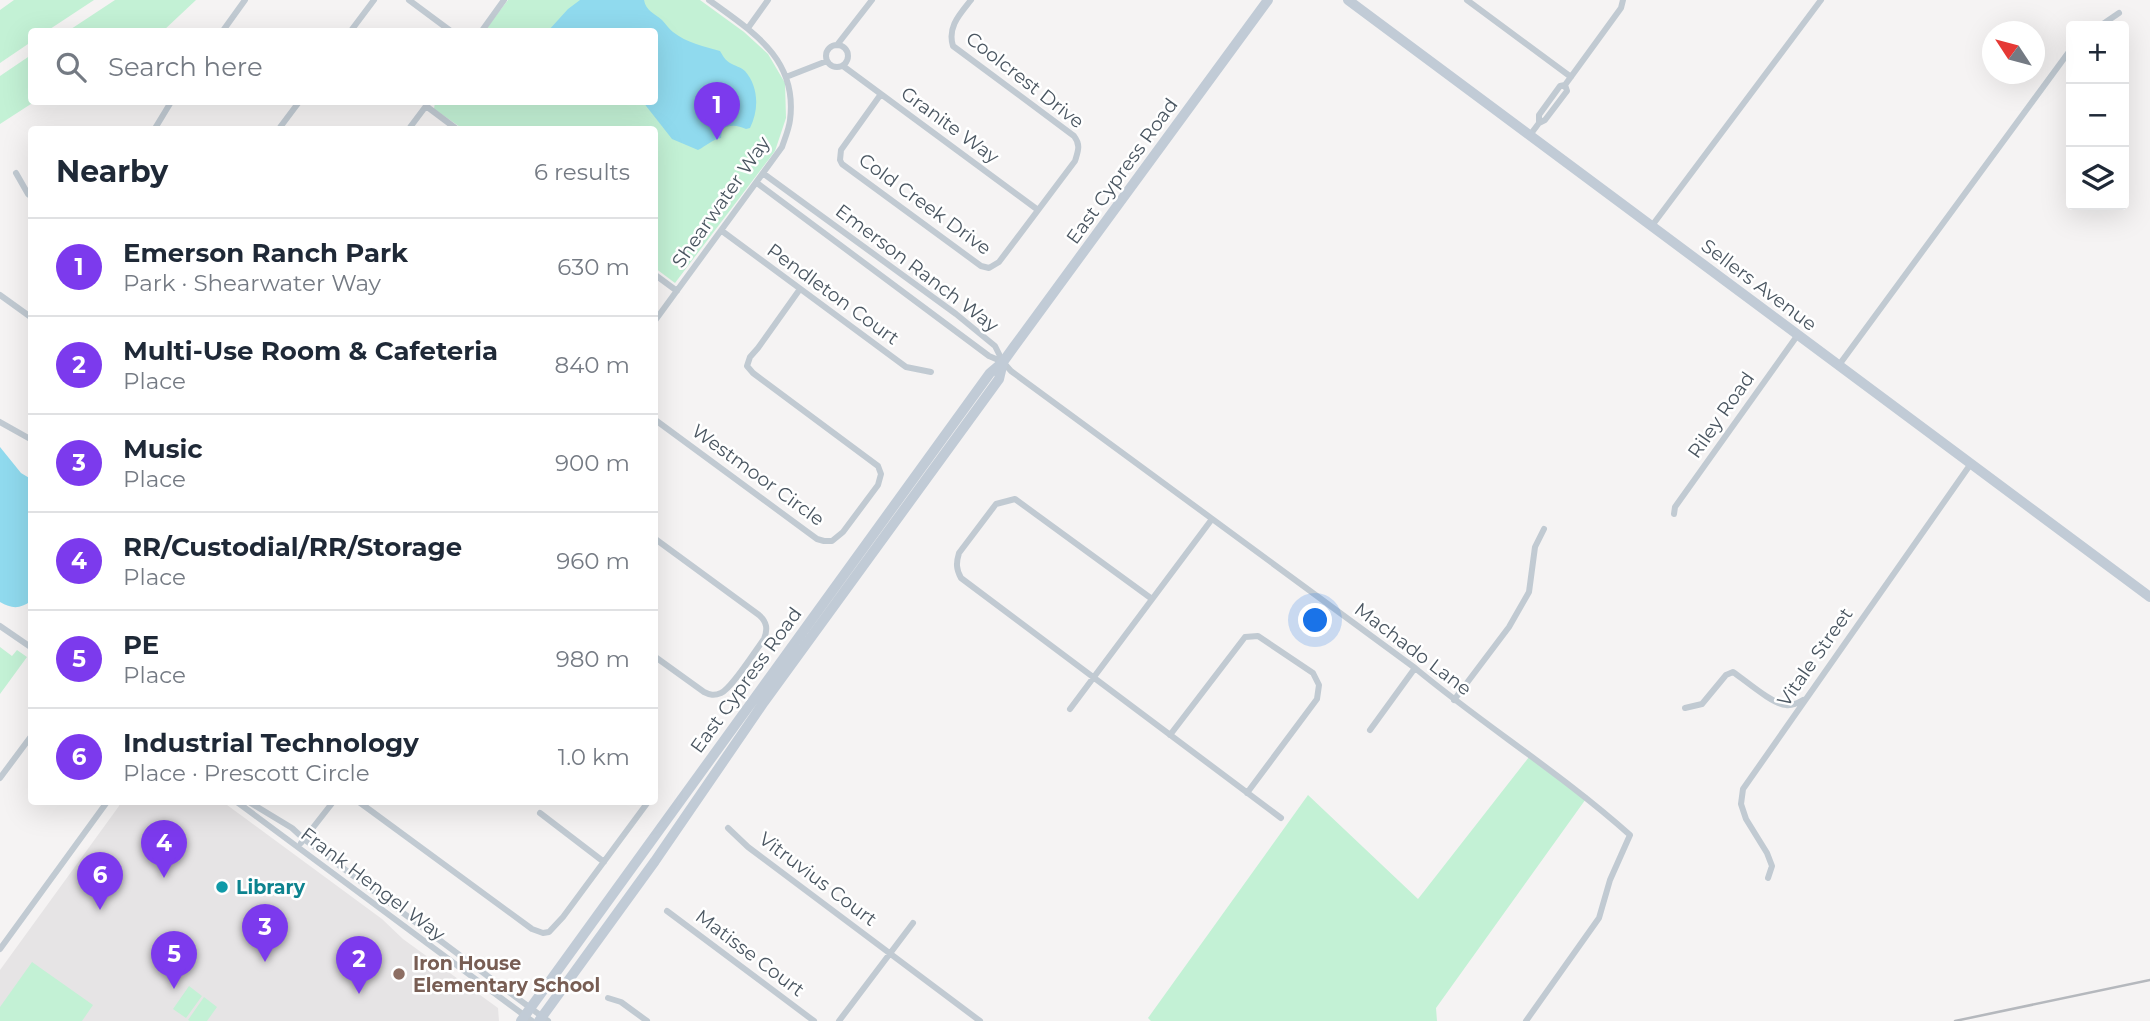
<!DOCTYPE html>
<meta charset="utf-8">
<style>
body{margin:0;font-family:Montserrat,sans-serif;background:#f2f2f3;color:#1f2937}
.controls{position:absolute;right:21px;top:21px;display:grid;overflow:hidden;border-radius:7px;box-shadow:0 7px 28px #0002}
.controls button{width:63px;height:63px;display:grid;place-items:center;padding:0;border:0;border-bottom:2px solid #e0e1e3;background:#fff;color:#1f2937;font:35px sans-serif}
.compass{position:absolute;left:1982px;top:21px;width:63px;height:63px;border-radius:50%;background:#fff;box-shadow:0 7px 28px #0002;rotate:306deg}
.you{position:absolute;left:1316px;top:621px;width:24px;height:24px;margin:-18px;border:5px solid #fff;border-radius:50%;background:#1a73e8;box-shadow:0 0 0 10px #1a73e833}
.badge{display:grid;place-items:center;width:46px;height:46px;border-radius:50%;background:#7c3aed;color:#fff;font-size:23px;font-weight:700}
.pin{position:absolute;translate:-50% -58px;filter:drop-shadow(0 2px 4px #0008)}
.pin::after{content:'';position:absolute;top:37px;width:24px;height:21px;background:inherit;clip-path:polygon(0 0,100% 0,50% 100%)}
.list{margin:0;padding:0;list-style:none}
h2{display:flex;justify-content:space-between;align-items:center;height:91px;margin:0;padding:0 28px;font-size:30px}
h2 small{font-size:23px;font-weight:400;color:#747a83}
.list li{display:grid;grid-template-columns:46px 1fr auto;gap:21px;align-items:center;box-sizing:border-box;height:98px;padding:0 28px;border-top:2px solid #e0e1e3}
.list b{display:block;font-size:26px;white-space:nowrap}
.list p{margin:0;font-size:23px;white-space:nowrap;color:#747a83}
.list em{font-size:23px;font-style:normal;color:#747a83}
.icon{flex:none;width:38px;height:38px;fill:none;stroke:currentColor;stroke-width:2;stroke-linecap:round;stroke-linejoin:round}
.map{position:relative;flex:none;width:2150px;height:1021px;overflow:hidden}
.search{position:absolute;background:#fff;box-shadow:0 7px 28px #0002;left:28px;top:28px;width:630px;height:77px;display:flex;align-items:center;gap:18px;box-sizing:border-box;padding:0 24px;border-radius:7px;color:#747a83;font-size:26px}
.panel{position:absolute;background:#fff;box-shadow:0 7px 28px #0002;left:28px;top:126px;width:630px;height:679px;border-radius:7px}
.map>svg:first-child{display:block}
.education{fill:#e6e4e5}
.green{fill:#c3f1d5}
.water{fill:#90daee}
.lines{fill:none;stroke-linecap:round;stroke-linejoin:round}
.street{stroke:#c1cad2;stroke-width:6}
.secondary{stroke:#c1cbd6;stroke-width:10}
.rail{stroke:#b5b8bd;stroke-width:2.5}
.culture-dot{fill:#0f9aa8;stroke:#fff;stroke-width:2.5}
.education-dot{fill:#8d6e63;stroke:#fff;stroke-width:2.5}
.labels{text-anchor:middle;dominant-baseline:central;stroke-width:5;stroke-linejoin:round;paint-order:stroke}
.street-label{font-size:19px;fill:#4a5661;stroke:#fff}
.culture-label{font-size:19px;font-weight:bold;fill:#0d838f;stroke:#fff;text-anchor:start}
.education-label{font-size:19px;font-weight:bold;fill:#785e54;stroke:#fff;text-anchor:start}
</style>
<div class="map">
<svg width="2150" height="1021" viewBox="0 0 2150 1021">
<rect width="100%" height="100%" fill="#f5f3f3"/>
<!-- education -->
<path class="education" d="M120,802H223L382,919L403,939L498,1008L499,1021H0V970L119,806Z"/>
<!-- green -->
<path class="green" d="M14,0H94L47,31L32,32L31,42L0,63V10Z
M115,0H196L163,31H68Z
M508,0H700L744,32L768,54L785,83L786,118L775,151L675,283L655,268L654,130L463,129L434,109L435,102H654V32L484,31Z
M31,55L32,102H34L0,124V76Z
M0,647L12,656L17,650L27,657L0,694Z
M1529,757L1588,796L1436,1008L1437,1021H1151L1148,1018L1308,795L1418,899Z
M32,962L93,1005L82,1021H0V1007Z
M189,986L202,996L186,1018L173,1009Z
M204,997L217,1007L207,1021H190L188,1020Z"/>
<!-- water -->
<path class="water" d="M580,0H644C646,11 654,13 662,20C666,24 669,29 673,32C687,43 703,46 720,51C723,56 725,60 730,63C735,66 741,67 745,71C759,87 759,110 750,128L746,129C738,125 728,124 722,130L721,138C713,139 706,146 698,150L672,139L643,102H654V32L548,31L568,9Z
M0,447L21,473L31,479V601C20,609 12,609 0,602Z"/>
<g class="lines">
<!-- street -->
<path class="street" d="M409,0L452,32
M1467,0L1571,77
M2100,26L2119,13
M748,28L768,0
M222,32L245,0
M350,32L374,0
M481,32L504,0
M837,45L872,0
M826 56a11 11 0 1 1 22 0a11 11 0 1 1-22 0Z
M843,66L1038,210
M786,77L827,61
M881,94L841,150L840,160L842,164L981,266L989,268L999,262L1075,161C1078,151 1081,145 1074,136L953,46C947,27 960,14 971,0
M426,106L458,130
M1539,123V115L1560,86L1565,85L1621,8L1623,0
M154,130L171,102
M278,130L299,102
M408,130L429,102
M1530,135L1539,123L1545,120L1567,91L1565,85
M16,173L28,194L32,197
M764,174L956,314L995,346L1003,362L1011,371L1415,668C1485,726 1563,775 1630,835L1610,880L1599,918L1526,1021
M757,183L989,356L1003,362
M1651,227L1821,0
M722,231L906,367L931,372
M654,274L677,291
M0,295L32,318
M654,322L782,147C785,138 789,129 790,120C798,59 753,32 709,0
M1839,365L2071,49
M654,419L817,539L824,541H832L843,532L878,485L881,474L878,466L753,373L747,366L750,357L758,348L800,289
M0,422L32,440
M1674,514L1675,507L1797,336
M654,538L759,615C767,622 768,629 764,639C755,651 732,688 721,693C714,696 710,695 704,692L654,656
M1152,599L1015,499L996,504L959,553C956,563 956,569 961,578L1281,818
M0,626L32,648
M1454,700L1509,627L1529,592L1535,547L1544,529
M1685,708L1702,704L1726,675L1733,672C1745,680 1772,704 1786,705C1792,706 1798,703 1803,700
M1070,709L1212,519
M1370,730L1415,668
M1170,735L1245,637L1258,636L1313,673L1319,685L1317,699L1247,793
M0,778L32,735
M237,802L532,1021
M249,802L292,828L304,839L548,1021
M359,802L532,929L543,933L549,932L563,917L648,802
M540,813L604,862
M728,828L748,847L980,1021
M301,843L333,802
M1768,878L1772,866L1767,853L1746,819L1741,804L1743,789L1970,465
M667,911L814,1021
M0,949L107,802
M608,998L621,1002L647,1021
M839,1021L913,923"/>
<!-- secondary -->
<path class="secondary" d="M1348,0L2150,597
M521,1021L990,373L1003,362L1013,348L1268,0
M539,1021L655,861L764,702L999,379L1003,362"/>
<!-- rail -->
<path class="rail" d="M1955,1021L2150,980"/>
</g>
<!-- markers -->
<circle class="culture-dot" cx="222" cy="887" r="7"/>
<circle class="education-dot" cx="399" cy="974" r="7"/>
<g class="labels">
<!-- street labels -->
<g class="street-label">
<text transform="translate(1025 80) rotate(38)">Coolcrest Drive</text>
<text transform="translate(950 125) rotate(36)">Granite Way</text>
<text transform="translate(1122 171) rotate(-54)">East Cypress Road</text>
<text transform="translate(721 202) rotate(-55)">Shearwater Way</text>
<text transform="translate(925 204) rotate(36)">Cold Creek Drive</text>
<text transform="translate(917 268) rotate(37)">Emerson Ranch Way</text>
<text transform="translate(1759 285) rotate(37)">Sellers Avenue</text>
<text transform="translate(833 294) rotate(36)">Pendleton Court</text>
<text transform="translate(1721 415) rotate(-55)">Riley Road</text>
<text transform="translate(758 475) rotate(36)">Westmoor Circle</text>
<text transform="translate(1413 649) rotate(37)">Machado Lane</text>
<text transform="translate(1815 657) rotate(-55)">Vitale Street</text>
<text transform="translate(746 680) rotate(-54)">East Cypress Road</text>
<text transform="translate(818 879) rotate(37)">Vitruvius Court</text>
<text transform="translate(373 884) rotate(37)">Frank Hengel Way</text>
<text transform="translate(750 953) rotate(37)">Matisse Court</text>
</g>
<!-- culture labels -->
<g class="culture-label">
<text x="236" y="887">Library</text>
</g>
<!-- education labels -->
<g class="education-label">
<text x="413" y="963">Iron House<tspan x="413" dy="22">Elementary School</tspan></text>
</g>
</g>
</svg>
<div class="controls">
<button>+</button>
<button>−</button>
<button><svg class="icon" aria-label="layers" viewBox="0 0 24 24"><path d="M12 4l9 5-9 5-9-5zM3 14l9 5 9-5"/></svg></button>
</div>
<svg class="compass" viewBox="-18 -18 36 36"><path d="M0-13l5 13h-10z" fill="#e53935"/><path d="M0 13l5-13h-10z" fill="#747a83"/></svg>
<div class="you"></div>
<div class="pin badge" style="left:717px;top:140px">1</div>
<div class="pin badge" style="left:359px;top:994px">2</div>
<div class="pin badge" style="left:265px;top:962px">3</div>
<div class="pin badge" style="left:164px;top:878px">4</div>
<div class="pin badge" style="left:174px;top:989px">5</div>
<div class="pin badge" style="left:100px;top:910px">6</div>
<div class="search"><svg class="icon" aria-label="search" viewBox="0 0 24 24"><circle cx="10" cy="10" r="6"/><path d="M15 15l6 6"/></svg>Search here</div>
<section class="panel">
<h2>Nearby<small>6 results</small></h2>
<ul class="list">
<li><span class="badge">1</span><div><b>Emerson Ranch Park</b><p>Park · Shearwater Way</p></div><em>630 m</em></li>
<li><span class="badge">2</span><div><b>Multi-Use Room &amp; Cafeteria</b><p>Place</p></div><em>840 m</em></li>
<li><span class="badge">3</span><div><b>Music</b><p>Place</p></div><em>900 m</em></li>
<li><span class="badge">4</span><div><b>RR/Custodial/RR/Storage</b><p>Place</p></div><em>960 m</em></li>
<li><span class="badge">5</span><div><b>PE</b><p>Place</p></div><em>980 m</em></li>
<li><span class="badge">6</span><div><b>Industrial Technology</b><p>Place · Prescott Circle</p></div><em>1.0 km</em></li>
</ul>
</section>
</div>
